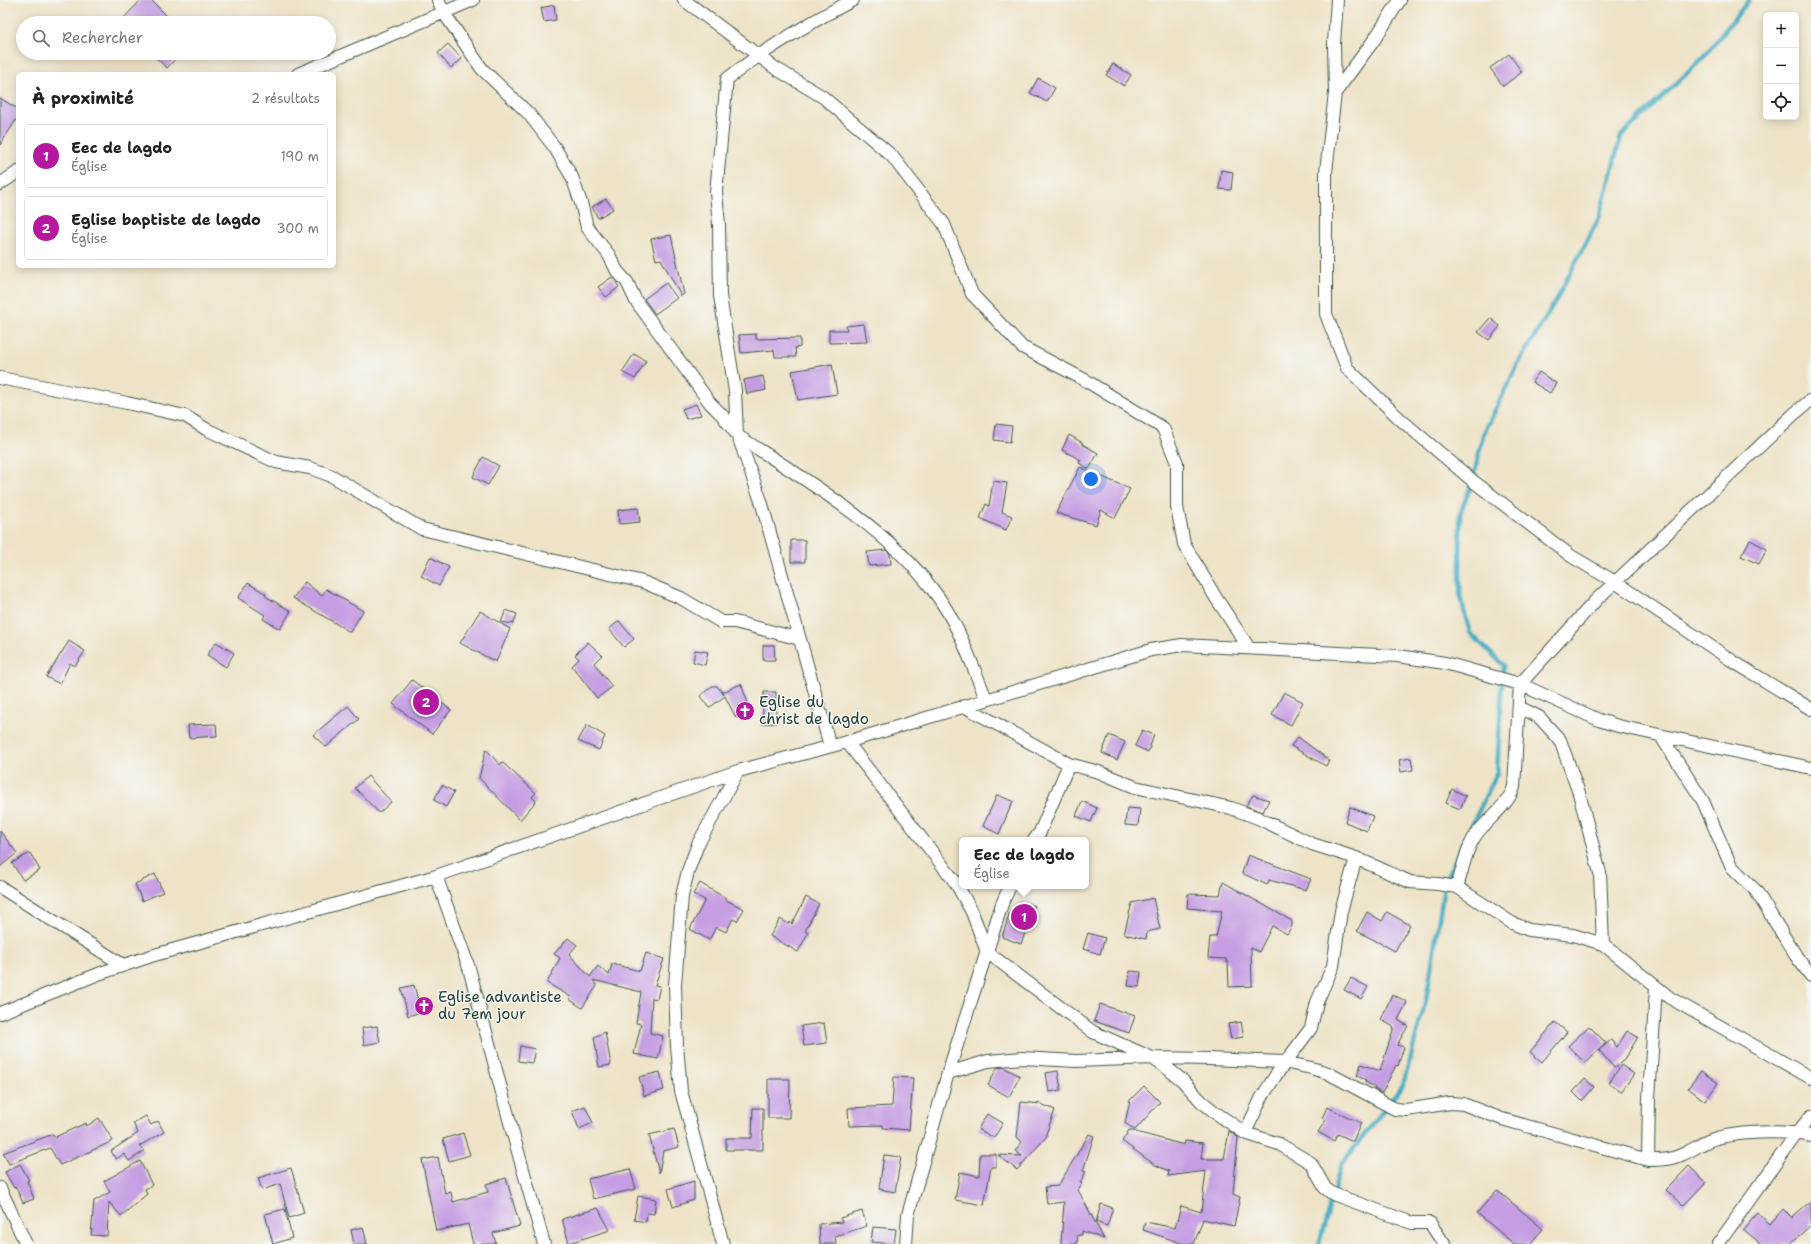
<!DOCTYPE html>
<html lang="fr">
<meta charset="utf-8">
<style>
body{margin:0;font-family:"Shantell Sans",sans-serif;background:#f6f6f6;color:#222}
.controls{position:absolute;right:12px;top:12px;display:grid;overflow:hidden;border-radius:6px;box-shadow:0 2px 10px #0003}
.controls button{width:36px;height:36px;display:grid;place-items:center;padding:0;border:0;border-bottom:1px solid #e0e0e0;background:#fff;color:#222;font:20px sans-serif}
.you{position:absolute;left:1091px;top:479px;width:14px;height:14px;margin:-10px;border:3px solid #fff;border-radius:50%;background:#1a73e8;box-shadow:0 0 0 6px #1a73e833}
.badge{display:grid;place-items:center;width:26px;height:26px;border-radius:50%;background:#b5179e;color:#fff;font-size:13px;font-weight:700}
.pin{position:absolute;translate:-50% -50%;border:2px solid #fff;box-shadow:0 1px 4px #0006}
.popup{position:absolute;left:959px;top:837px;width:130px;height:52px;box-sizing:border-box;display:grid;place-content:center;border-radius:6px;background:#fff;filter:drop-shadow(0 1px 3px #0005);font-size:13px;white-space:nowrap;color:#767676}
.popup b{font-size:15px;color:#222}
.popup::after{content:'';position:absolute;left:50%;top:100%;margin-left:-8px;border:8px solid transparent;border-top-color:#fff}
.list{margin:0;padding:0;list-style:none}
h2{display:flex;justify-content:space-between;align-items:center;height:52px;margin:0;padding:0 16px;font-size:17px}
h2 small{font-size:13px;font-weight:400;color:#767676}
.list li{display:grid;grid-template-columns:26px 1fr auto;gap:12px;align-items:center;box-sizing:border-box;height:64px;margin:0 8px 8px;padding:0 8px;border:1px solid #e0e0e0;border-radius:6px}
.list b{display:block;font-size:15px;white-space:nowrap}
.list p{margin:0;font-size:13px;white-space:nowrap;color:#767676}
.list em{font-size:13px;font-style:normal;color:#767676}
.icon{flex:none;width:22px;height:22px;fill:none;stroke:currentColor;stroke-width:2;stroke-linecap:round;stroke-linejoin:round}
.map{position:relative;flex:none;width:1811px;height:1244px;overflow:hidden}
.search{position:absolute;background:#fff;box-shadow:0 2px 10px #0003;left:16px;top:16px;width:320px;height:44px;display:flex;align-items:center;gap:10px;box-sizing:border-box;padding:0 14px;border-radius:22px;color:#767676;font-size:15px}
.panel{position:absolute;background:#fff;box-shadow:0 2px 10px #0003;left:16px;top:72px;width:320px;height:196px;border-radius:6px}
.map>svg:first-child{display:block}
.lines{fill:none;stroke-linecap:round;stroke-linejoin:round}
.stream{stroke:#41abc1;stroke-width:4.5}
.building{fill:#c59de3}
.minor-casing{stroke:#3e564a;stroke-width:14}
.minor{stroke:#fff;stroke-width:12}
.labels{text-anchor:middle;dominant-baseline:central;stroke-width:3;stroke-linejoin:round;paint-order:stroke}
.poi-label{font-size:15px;fill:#1f3d34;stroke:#f6f6f2;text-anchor:start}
</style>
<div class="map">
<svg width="1811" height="1244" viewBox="0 0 1811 1244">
<rect width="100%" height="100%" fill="#f6f6f2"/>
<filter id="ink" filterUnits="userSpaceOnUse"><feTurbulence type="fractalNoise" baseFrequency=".025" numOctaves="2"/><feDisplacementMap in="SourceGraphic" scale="8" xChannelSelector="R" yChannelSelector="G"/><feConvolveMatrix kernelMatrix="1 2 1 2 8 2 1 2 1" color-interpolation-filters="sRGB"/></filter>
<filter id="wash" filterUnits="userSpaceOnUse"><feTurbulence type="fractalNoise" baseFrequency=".012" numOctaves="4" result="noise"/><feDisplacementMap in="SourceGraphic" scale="16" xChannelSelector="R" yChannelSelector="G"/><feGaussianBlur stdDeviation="0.9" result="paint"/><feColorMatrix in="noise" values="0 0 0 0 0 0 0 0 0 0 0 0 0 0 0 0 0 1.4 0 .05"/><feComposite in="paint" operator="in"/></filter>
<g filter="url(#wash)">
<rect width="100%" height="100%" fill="#eee3c7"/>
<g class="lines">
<!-- stream -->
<path class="stream" d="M1319,1244L1341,1165L1403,1085L1426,1000L1445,881L1497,773L1503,665L1470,633L1460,596V513L1473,481L1483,435L1518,364L1556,300L1599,218L1621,136L1703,58L1749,0"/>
</g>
<g id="blocks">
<!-- building -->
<path class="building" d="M141,0H151L174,23H119Z
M554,5L556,20L544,22L541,8Z
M448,44L462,59L451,68L438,53Z
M151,53H181L167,68Z
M1509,54L1522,72L1503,86L1490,68Z
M1113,64L1131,75L1124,86L1106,75Z
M1038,78L1055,88L1047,102L1030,93Z
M0,98L18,109V117L0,145Z
M1221,170L1233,172L1231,190L1219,189Z
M606,199L613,209L598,218L592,207Z
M671,235L684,294L681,296L661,259L656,260L651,239Z
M612,277L619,287L606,297L598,287Z
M666,283L677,298L655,314L644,299Z
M1490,318L1500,326L1489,340L1478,332Z
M864,324L867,342L829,343V330H847L846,326Z
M756,334V339L800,338V347L795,348L796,357H775L774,350L741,353L739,335Z
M634,354L646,361L635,379L622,372Z
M832,364L837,394L798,400L792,371Z
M1539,372L1556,383L1550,393L1532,382Z
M763,376L766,390L747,394L744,380Z
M696,404L701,415L686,419L682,409Z
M996,424L1012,426L1010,442L994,440Z
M1069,435L1083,443L1082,444L1098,453L1089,469L1079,463L1081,460L1062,450Z
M483,457L499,466L488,485L473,477Z
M1080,467L1130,489L1115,518L1101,510L1096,525L1056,513Z
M993,481L1007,483L1002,512L1012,516L1006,530L980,518L986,504L989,506Z
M638,508L640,522L619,524L618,510Z
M791,540H805V562H791Z
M1750,540L1767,549L1759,564L1741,556Z
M886,550L890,554L891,564L869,566L867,552Z
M430,557L449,567L439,586L421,576Z
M305,582L322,596L326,589L363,611L350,632L293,598Z
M248,583L266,594L265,596L291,611L280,629L263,619L265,615L238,598Z
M506,610L517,614L513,624L501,622Z
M480,611L510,629L496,662L460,643Z
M619,621L634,639L624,647L609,629Z
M69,641L85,651L75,666L70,663L60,684L46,677Z
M216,642L234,653L226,667L207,655Z
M588,642L602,655L594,663L612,687L597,698L572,666L579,659L575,655Z
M763,645H774L775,660H763Z
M695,650L708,652L705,665L693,662Z
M412,680L451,710L432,734L393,704Z
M741,684L751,711L736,718L725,696L709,708L700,696L712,686H717L724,695L723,692Z
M764,692H776V723L762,724Z
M1284,692L1303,702L1291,725L1272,715Z
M348,706L359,719L326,747L313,735Z
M216,724L217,736L189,738L188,725Z
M587,725L605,736L599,750L578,741Z
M1142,730L1154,735L1148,752L1135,746Z
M1109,735L1125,742L1117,760L1102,753Z
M1298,737L1329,760L1326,766L1291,746Z
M486,749L500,765L502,762L536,793L532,797L536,801L520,820L479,778Z
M1411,758L1413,770L1401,772L1399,760Z
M368,776L391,802L379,813L355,788Z
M442,785L454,792L446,807L434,800Z
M1452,789L1466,796L1460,809L1446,803Z
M997,795L1013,801L999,834L983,826Z
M1253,795L1269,800L1263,812L1246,806Z
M1082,801L1097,808L1091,822L1076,816Z
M1350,807L1373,816L1367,831L1345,822Z
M1127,808L1140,809L1138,826L1125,825Z
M0,831L17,853L0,867Z
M30,853L40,870L23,880L12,863Z
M1248,855L1311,879L1306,890L1269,880L1267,885L1242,873Z
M155,874L163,892L142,901L135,884Z
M1223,882L1292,921V926L1287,934L1272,926L1259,952L1251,948L1252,986L1229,987L1228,962H1226V959L1208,958L1210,937H1216L1222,911L1187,908L1188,894L1220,895Z
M700,883L727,899L726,900L744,909L737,921L733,919L726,932L716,927L709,940L690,929L705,900L693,894Z
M806,897L819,904L805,931L808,933L798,952L770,936L780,919L789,924L790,922L792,924Z
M1153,898L1160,929L1147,932L1146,939L1124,934L1132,903Z
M1021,902L1035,906L1021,944L1002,937L1010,912L1017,915Z
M1367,912L1382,921L1387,912L1410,925L1395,951L1357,931Z
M1088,933L1105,938L1100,954L1083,949Z
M568,938L577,945L569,954L590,977L598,966L609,975L612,964L640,971L646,953L664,959L655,985L660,986L657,999L652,998L650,1033L663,1036L658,1059L634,1054L641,1024L636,1023L641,992L593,980L597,986L582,1008L569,999L571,997L547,983L560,958L554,954Z
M1130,971L1141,972L1139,987L1128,986Z
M1351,978L1368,987L1361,999L1344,990Z
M414,985L421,1012L408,1016L401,988Z
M1392,994L1407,1002L1398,1020L1408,1026L1397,1045L1404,1047L1398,1066L1396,1065L1382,1093L1374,1089L1375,1087L1365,1082L1366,1080L1357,1076L1361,1064L1380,1071L1394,1027L1381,1020Z
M1100,1004L1135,1016L1129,1033L1094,1021Z
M1241,1022L1244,1037L1231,1039L1228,1024Z
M1555,1022L1567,1032L1542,1062L1530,1052Z
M824,1023L827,1043L804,1046L801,1026Z
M377,1026L380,1042L364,1045L362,1028Z
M1589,1026L1606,1043L1585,1063L1568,1046Z
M1627,1031L1638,1037L1624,1060L1614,1068L1599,1050L1611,1040L1617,1047Z
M605,1032L611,1065L599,1067L594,1037Z
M520,1046L535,1049L532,1063L518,1061Z
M1621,1065L1634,1074L1621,1092L1609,1083Z
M1003,1067L1020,1076L1009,1097L988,1085L997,1068Z
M1058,1071L1061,1090L1049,1092L1046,1073Z
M1701,1071L1718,1083L1705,1101L1688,1088Z
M660,1072L664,1090L644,1096L639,1077Z
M894,1077L913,1078L909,1130L883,1128V1125L849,1126L848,1108L892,1106Z
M768,1079H790L789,1118H768Z
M1585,1079L1594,1087L1582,1101L1573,1092Z
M1144,1086L1160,1102L1135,1130L1125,1123L1130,1100Z
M1021,1102L1041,1104L1055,1110L1046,1134L1047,1136L1017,1170L998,1155L1022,1156L1015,1151L1022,1142L1017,1137Z
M585,1106L593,1123L579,1129L572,1111Z
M1327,1107L1361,1123L1353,1141L1338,1134L1334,1141L1318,1132L1326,1120L1322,1118Z
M753,1108H763V1150H726V1138H752Z
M987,1114L1003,1123L994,1138L978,1129Z
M146,1116L151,1125L158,1121L164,1132L139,1146L144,1151L129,1161L124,1154L116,1159L111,1151L138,1133L133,1123Z
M99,1118L113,1141L60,1165L50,1148L9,1164L3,1153L53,1134L55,1137L86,1123L87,1126Z
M674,1129L679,1147L663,1151L659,1173L649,1135Z
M1129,1130L1184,1145L1185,1141L1203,1143L1201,1159H1224L1229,1131L1238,1137L1233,1194L1240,1197L1234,1226L1203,1219L1194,1244H1184L1143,1230L1145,1222L1175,1228L1181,1206L1201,1212L1206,1171L1168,1176L1169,1171L1155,1165L1122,1141Z
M463,1133L470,1155L449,1161L443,1139Z
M1089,1134L1094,1136L1083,1171L1086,1172L1080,1182L1082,1183L1078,1190L1104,1239L1082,1231V1235H1078L1077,1244H1061L1064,1202L1047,1204L1045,1187L1058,1186Z
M980,1154H996V1167H991L984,1205L955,1200L960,1172L979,1176Z
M884,1155L901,1157L895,1192L879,1189Z
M438,1157L445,1194L451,1192L453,1202L488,1192L486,1184L506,1178L520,1226L493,1233L496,1244H473L468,1224L436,1231L422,1160Z
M140,1161L152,1185L145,1189L147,1194L121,1216L109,1202L107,1236L91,1235L94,1201L110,1192L104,1181Z
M20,1164L29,1180L27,1181L34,1199L23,1203L16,1187L14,1188L5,1172Z
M1689,1166L1706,1182L1683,1206L1666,1190Z
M291,1168L304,1213L289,1218L280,1184L262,1190L258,1178Z
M630,1169L636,1189L593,1199L588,1179Z
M694,1181V1200L673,1207L668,1189Z
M1497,1190L1543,1229L1530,1244H1514L1477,1213Z
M638,1196L656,1199L654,1214L647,1213L646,1222L634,1220Z
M1811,1202V1225L1790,1244H1761L1743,1229L1757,1213L1770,1224L1783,1209L1792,1218Z
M1101,1204L1113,1208L1107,1226L1096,1222Z
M598,1208L610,1230L569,1243L562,1219Z
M285,1209L292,1238L273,1244L265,1214Z
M862,1211L867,1226L835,1236L836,1244H820L819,1224L842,1222L840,1218Z
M363,1227L367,1244H354L351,1230Z
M873,1227L896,1229L894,1244L871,1242Z"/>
</g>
</g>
<g filter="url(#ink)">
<use href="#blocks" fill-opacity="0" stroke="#3e564a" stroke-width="1"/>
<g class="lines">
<defs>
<path id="minor" d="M438,0L444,13L482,69L529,114L555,148L572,177L581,203L587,227L609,255L617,271L627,282L636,301L710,403L722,415L738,436L761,501L830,746
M684,0L775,68L823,97L892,156L944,224L972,294L1022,347L1085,380L1163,428L1177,463V507L1184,544L1216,598L1249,648
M1337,0L1334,43L1335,93L1326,172V314L1347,368L1400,419L1473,481L1571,556L1615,582L1734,662L1811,709
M298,74L473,0
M1335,93L1374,40L1400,0
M0,184L18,172
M0,378L127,403L185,416L206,429L276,462L310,468L332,476L422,529L643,582L681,598L721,622H735L800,639
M737,435L735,391L720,296L719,225L716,192L727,79C768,47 807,24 853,0
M738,436C804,479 885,526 933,590C958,622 971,662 986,699
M964,706L1069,764L1099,772L1135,787L1231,808L1258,818L1312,844L1356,858L1410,882L1438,884L1457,887L1512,923L1529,930L1573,935L1603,944L1670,998L1811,1078
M1519,707L1539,717L1560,740L1579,793L1600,873L1603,944
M1660,735L1703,801L1731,866L1756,891L1796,956L1811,976
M847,742L956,883L972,912L987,952L1093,1032L1152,1058L1167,1068L1182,1080L1201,1101L1216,1113L1245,1133L1279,1144L1311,1163L1325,1188L1333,1194L1412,1223H1430L1444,1244
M1034,840L1040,832L1069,764
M436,876L469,968L513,1134L544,1244
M0,887L123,965
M1457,887C1463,869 1466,847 1478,832C1490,817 1508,805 1514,787L1520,684L1596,600L1794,414L1811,400
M0,1013L101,973L151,956L436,876L738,771L847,742L1151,650L1182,645L1398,656L1445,663L1520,684L1599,720L1618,726L1811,768
M948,1073L988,1061L1022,1058L1076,1061L1152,1058L1209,1059L1284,1062L1311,1068L1328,1073L1395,1109L1406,1110L1450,1103L1463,1104L1502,1119L1648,1160C1659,1160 1671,1160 1681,1155C1691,1151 1699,1145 1708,1141C1732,1131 1786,1130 1811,1136
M1245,1133L1262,1097L1276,1075L1311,1028L1317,1002L1333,966L1341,911L1356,858
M1648,1160L1649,1098L1656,988
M0,1188L26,1244
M723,1244L681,1091L677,1046L675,985L682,896L688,871L698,844L738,771
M906,1244L908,1215L948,1073L1002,904L1010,886
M1718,1244L1797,1133L1811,1116"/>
</defs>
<!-- minor casing -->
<use href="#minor" class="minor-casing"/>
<!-- minor -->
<use href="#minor" class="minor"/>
</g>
</g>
<!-- icons -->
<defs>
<symbol id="church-disc" viewBox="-11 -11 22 22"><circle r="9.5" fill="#b5179e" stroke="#f6f6f2"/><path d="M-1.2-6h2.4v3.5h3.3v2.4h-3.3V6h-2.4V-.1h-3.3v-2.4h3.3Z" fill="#fff"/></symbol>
</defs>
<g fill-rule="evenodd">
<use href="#church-disc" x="734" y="700" width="22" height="22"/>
<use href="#church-disc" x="413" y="995" width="22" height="22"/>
</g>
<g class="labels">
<!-- poi labels -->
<g class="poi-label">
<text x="759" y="702">Eglise du<tspan x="759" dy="17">christ de lagdo</tspan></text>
<text x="438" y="997">Eglise advantiste<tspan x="438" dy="17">du 7em jour</tspan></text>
</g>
</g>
</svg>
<div class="controls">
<button>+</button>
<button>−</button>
<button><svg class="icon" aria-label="locate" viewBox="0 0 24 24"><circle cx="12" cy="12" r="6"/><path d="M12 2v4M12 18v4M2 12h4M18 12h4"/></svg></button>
</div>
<div class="you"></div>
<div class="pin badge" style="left:1024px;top:917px">1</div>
<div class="popup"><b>Eec de lagdo</b>Église</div>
<div class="pin badge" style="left:426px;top:702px">2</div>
<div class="search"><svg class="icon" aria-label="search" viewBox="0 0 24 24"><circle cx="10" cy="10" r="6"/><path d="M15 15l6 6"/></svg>Rechercher</div>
<section class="panel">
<h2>À proximité<small>2 résultats</small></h2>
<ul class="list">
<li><span class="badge">1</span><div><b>Eec de lagdo</b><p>Église</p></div><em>190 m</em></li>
<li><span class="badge">2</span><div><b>Eglise baptiste de lagdo</b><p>Église</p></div><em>300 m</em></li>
</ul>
</section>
</div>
